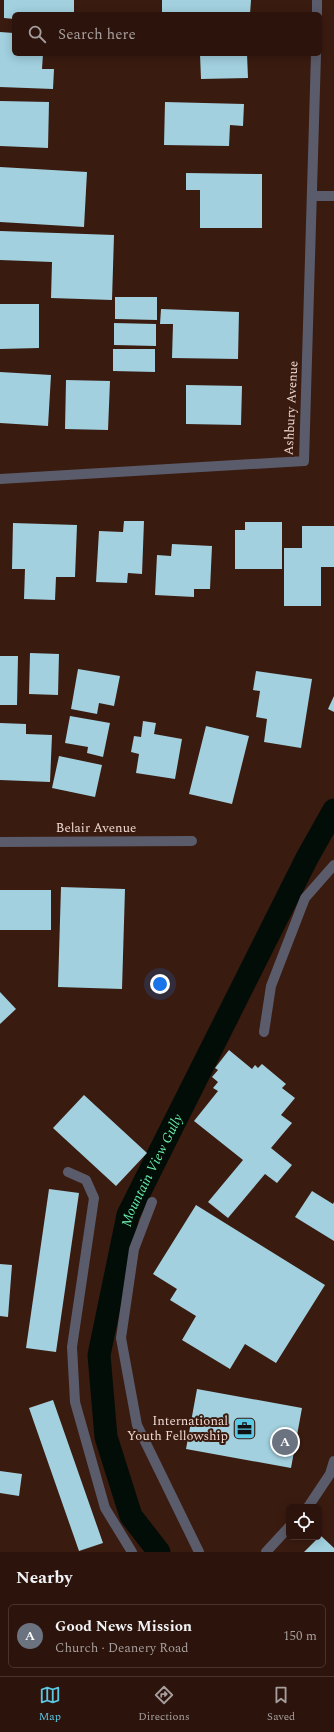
<!DOCTYPE html>
<meta charset="utf-8">
<style>
body{margin:0;font-family:Spectral,serif;background:#341d15;color:#f1f3f6}
.controls{position:absolute;right:12px;bottom:12px;display:grid;overflow:hidden;border-radius:6px;box-shadow:0 2px 10px #0003}
.controls button{width:36px;height:36px;display:grid;place-items:center;padding:0;border:0;border-bottom:1px solid #48332d;background:#2c140c;color:#f1f3f6;font:20px sans-serif}
.you{position:absolute;left:160px;top:984px;width:14px;height:14px;margin:-10px;border:3px solid #fff;border-radius:50%;background:#1a73e8;box-shadow:0 0 0 6px #1a73e833}
.badge{display:grid;place-items:center;width:26px;height:26px;border-radius:50%;background:#5bc8e6;color:#fff;font-size:13px;font-weight:700}
.pin{position:absolute;translate:-50% -50%;border:2px solid #fff;box-shadow:0 1px 4px #0006}
.list{margin:0;padding:0;list-style:none}
h2{display:flex;justify-content:space-between;align-items:center;height:52px;margin:0;padding:0 16px;font-size:17px}
h2 small{font-size:13px;font-weight:400;color:#a69e9d}
.list li{display:grid;grid-template-columns:26px 1fr auto;gap:12px;align-items:center;box-sizing:border-box;height:64px;margin:0 8px 8px;padding:0 8px;border:1px solid #48332d;border-radius:6px}
.list b{display:block;font-size:15px;white-space:nowrap}
.list p{margin:0;font-size:13px;white-space:nowrap;color:#a69e9d}
.list em{font-size:13px;font-style:normal;color:#a69e9d}
.icon{flex:none;width:22px;height:22px;fill:none;stroke:currentColor;stroke-width:2;stroke-linecap:round;stroke-linejoin:round}
.map{position:relative;flex:none;width:334px;height:1552px;overflow:hidden}
.search{position:absolute;background:#2c140c;box-shadow:0 2px 10px #0003;left:12px;right:12px;top:12px;height:44px;display:flex;align-items:center;gap:10px;box-sizing:border-box;padding:0 14px;border-radius:6px;color:#a69e9d;font-size:15px}
.sheet{height:124px;background:#2c140c}
nav{display:flex;justify-content:space-around;align-items:center;box-sizing:border-box;height:56px;border-top:1px solid #48332d;background:#2c140c;font-size:11px;color:#a69e9d}
nav a{display:grid;justify-items:center;gap:2px}
nav .on{color:#5bc8e6}
.map>svg:first-child{display:block}
.lines{fill:none;stroke-linecap:round;stroke-linejoin:round}
.canal{stroke:#030d07;stroke-width:23}
.building{fill:#a2d0df}
.service{stroke:#5a5c6b;stroke-width:10}
.minor{stroke:#5a5c6b;stroke-width:10}
.tertiary{stroke:#5a5c6b;stroke-width:10}
.labels{text-anchor:middle;dominant-baseline:central;stroke-width:4;stroke-linejoin:round;paint-order:stroke}
.street-label{font-size:13px;fill:#efd9d2;stroke:#3a1b10}
.poi-label{font-size:13px;fill:#efd9d2;stroke:#3a1b10;text-anchor:end}
.water-label{font-size:14px;font-style:italic;fill:#68edab;stroke:#3a1b10}
</style>
<div class="map">
<svg width="334" height="1552" viewBox="0 0 334 1552">
<rect width="100%" height="100%" fill="#3a1b10"/>
<g class="lines">
<!-- canal -->
<path class="canal" id="s1" d="M159,1552L131,1516L106,1437L99,1355L128,1215L307,858L334,810"/>
</g>
<!-- building -->
<path class="building" d="M4,0H74V14H14V19L4,18Z
M162,0H251L250,14H162Z
M0,32L14,33V54H43L42,69H54L53,89L0,87Z
M200,54H247L248,78L201,79Z
M0,101L49,102L48,148L0,146Z
M165,102L244,104L243,126L230,125L229,146L164,145Z
M0,167L87,172L84,227L0,222Z
M186,173L262,174V228H200V190H186Z
M0,231L114,235L112,300L51,298L52,262L0,260Z
M115,297H157V320L115,319Z
M0,304H39V348L0,349Z
M161,309L239,312L238,359L172,358L173,324H160Z
M114,323L156,324V346L114,345Z
M113,349H155V372L113,371Z
M0,372L51,375L48,426L0,423Z
M66,380L110,381L108,430L65,429Z
M186,385L242,386L241,425L186,424Z
M124,521H144L142,574L128,573L127,583L96,582L99,531L123,532Z
M245,522H282V569H235V530H245Z
M13,523L77,525L75,577H56L55,600L24,599L25,569H12Z
M302,526H334V567H321V606H284V548H302Z
M172,544L212,546L210,589H194V597L155,595L157,555L171,556Z
M30,653L59,654L58,695L29,694Z
M0,656H18L17,705H0Z
M78,669L120,676L114,706L99,703L97,714L71,709Z
M256,671L312,679L301,748L264,742L267,719L256,717L260,691L253,690Z
M334,696V712L328,709Z
M70,716L110,723L103,757L87,753L88,747L65,743Z
M143,721L156,723L154,734L182,739L175,779L136,773L139,754L131,752L134,736L141,737Z
M0,723L26,724V734L52,735L50,782L0,780Z
M206,726L249,736L232,804L189,794Z
M59,756L102,765L95,797L52,788Z
M61,887L125,889L122,989L58,987Z
M0,890H51V930H0Z
M0,992L16,1009L0,1024Z
M229,1050L252,1069L255,1065L258,1068L262,1064L286,1084L282,1088L295,1098L281,1115L292,1123L271,1148L292,1165L277,1183L265,1174L228,1218L208,1202L243,1160L194,1121L218,1091L213,1088L218,1082L212,1077L218,1070L215,1068Z
M84,1095L147,1153L116,1186L53,1128Z
M49,1189L79,1193L56,1352L26,1348Z
M312,1191L333,1204L334,1202V1241L295,1217Z
M196,1205L325,1285L276,1363L245,1344L230,1369L182,1340L196,1316L170,1300L177,1289L153,1274Z
M0,1264L12,1265L8,1317L0,1316Z
M197,1389L302,1408L291,1468L186,1449Z
M53,1400L103,1543L79,1551L29,1408Z
M0,1471L22,1474L19,1496L0,1493Z
M319,1534L334,1548V1552H304L319,1537Z"/>
<g class="lines">
<!-- service -->
<path class="service" d="M68,1172L86,1180L94,1198L72,1347L75,1402L105,1508L132,1552
M152,1202L134,1249L121,1338L137,1425L199,1552"/>
<!-- minor -->
<path class="minor" d="M317,14V0
M312,196H334
M0,479L304,461L316,54
M0,842L192,841
M264,1032L271,986L305,898L334,865"/>
<!-- tertiary -->
<path class="tertiary" d="M308,1507L330,1474L334,1461
M266,1552L289,1527"/>
</g>
<!-- icons -->
<defs>
<symbol id="office-square" viewBox="-11 -11 22 22"><rect x="-9" y="-9" width="18" height="18" rx="4" fill="#5bc8e6" stroke="#3a1b10"/><path d="M-6-3h4V-5.5h4V-3h4V5H-6ZM-1-4.5V-3h2v-1.5ZM-6 0V1H6V0Z" fill="#111"/></symbol>
</defs>
<g fill-rule="evenodd">
<use href="#office-square" x="232" y="1416" width="25" height="25"/>
</g>
<g class="labels">
<!-- street labels -->
<g class="street-label">
<text transform="translate(291 408) rotate(-87)">Ashbury Avenue</text>
<text x="96" y="828">Belair Avenue</text>
</g>
<!-- poi labels -->
<g class="poi-label">
<text x="228" y="1421">International<tspan x="228" dy="15">Youth Fellowship</tspan></text>
</g>
<!-- water labels -->
<g class="water-label">
<text stroke="none"><textPath href="#s1" startOffset="404">Mountain View Gully</textPath></text>
</g>
</g>
</svg>
<div class="controls">
<button><svg class="icon" aria-label="locate" viewBox="0 0 24 24"><circle cx="12" cy="12" r="6"/><path d="M12 2v4M12 18v4M2 12h4M18 12h4"/></svg></button>
</div>
<div class="you"></div>
<div class="pin badge" style="left:285px;top:1442px;background:#6b7280">A</div>
<div class="search"><svg class="icon" aria-label="search" viewBox="0 0 24 24"><circle cx="10" cy="10" r="6"/><path d="M15 15l6 6"/></svg>Search here</div>
</div>
<section class="sheet">
<h2>Nearby<small></small></h2>
<ul class="list">
<li><span class="badge" style="background:#6b7280">A</span><div><b>Good News Mission</b><p>Church · Deanery Road</p></div><em>150 m</em></li>
</ul>
</section>
<nav>
<a class="on"><svg class="icon" aria-label="map" viewBox="0 0 24 24"><path d="M3 6l6-2 6 2 6-2v14l-6 2-6-2-6 2zM9 4v14M15 6v14"/></svg>Map</a>
<a><svg class="icon" aria-label="directions" viewBox="0 0 24 24"><path d="M12 3l9 9-9 9-9-9zM9 14v-3h6M13 9l2 2-2 2"/></svg>Directions</a>
<a><svg class="icon" aria-label="saved" viewBox="0 0 24 24"><path d="M7 4h10v16l-5-4-5 4z"/></svg>Saved</a>
</nav>
